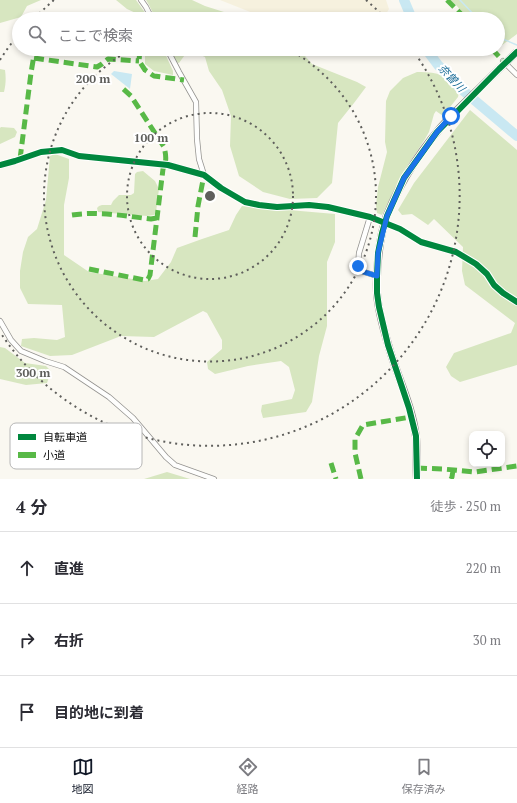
<!DOCTYPE html>
<html lang="ja">
<meta charset="utf-8">
<style>
body{margin:0;font-family:"PT Serif","Noto Sans JP",serif;background:#f2f2f3;color:#2b2b33}
.controls{position:absolute;right:12px;bottom:12px;display:grid;overflow:hidden;border-radius:8px;box-shadow:0 2px 6px #0003}
.controls button{width:36px;height:36px;display:grid;place-items:center;padding:0;border:0;border-bottom:1px solid #e1e1e2;background:#fff;color:#2b2b33;font:20px sans-serif}
.stop{position:absolute;width:12px;height:12px;margin:-9px;border:3px solid #1a73e8;border-radius:50%;background:#fff}
.stop.end{background:#1a73e8;border-color:#fff;box-shadow:0 1px 4px #0008}
.list{margin:0;padding:0;list-style:none}
h2{display:flex;justify-content:space-between;align-items:center;height:52px;margin:0;padding:0 16px;font-size:17px}
h2 small{font-size:13px;font-weight:400;color:#7c7c81}
.list li{display:grid;grid-template-columns:26px 1fr auto;gap:12px;align-items:center;box-sizing:border-box;height:72px;padding:0 16px;border-top:1px solid #e1e1e2}
.list b{display:block;font-size:15px;white-space:nowrap}
.list em{font-size:13px;font-style:normal;color:#7c7c81}
.icon{flex:none;width:22px;height:22px;fill:none;stroke:currentColor;stroke-width:2;stroke-linecap:round;stroke-linejoin:round}
.map{position:relative;flex:none;width:517px;height:479px;overflow:hidden}
.search{position:absolute;background:#fff;box-shadow:0 2px 6px #0003;left:12px;right:12px;top:12px;height:44px;display:flex;align-items:center;gap:10px;box-sizing:border-box;padding:0 14px;border-radius:22px;color:#7c7c81;font-size:15px}
.sheet{height:268px;background:#fff}
nav{display:flex;justify-content:space-around;align-items:center;box-sizing:border-box;height:56px;border-top:1px solid #e1e1e2;background:#fff;font-size:11px;color:#7c7c81}
nav a{display:grid;justify-items:center;gap:2px}
nav .on{color:#111827}
.map>svg:first-child{display:block}
.farmland{fill:#f6f1de}
.forest{fill:#d7e6c0}
.water{fill:#c9e8f2}
.lines{fill:none;stroke-linecap:round;stroke-linejoin:round}
.stream{stroke:#c9e8f2;stroke-width:1.5}
.river{stroke:#c9e8f2;stroke-width:10}
.street-casing{stroke:#93928f;stroke-width:6}
.secondary-casing{stroke:#8a8986;stroke-width:8}
.street{stroke:#fefefd;stroke-width:4.5}
.secondary{stroke:#f4f1e8;stroke-width:6}
.street-bridge-casing{stroke:#93928f;stroke-width:6;stroke-linecap:butt}
.secondary-bridge-casing{stroke:#8a8986;stroke-width:8;stroke-linecap:butt}
.street-bridge{stroke:#fefefd;stroke-width:4.5}
.secondary-bridge{stroke:#f4f1e8;stroke-width:6}
.quiet{stroke:#58b947;stroke-width:5;stroke-dasharray:10 5;stroke-linecap:butt}
.cycleway-casing{stroke:#fff;stroke-width:8}
.cycleway{stroke:#00873e;stroke-width:6}
.route{stroke:#1a73e8;stroke-width:5}
.ring{fill:none;stroke:#5f5f5c;stroke-width:2;stroke-dasharray:2 4}
.labels{text-anchor:middle;dominant-baseline:central;stroke-width:4;stroke-linejoin:round;paint-order:stroke}
.water-label{font-size:11px;font-style:italic;fill:#1b6d98;stroke:#fff}
.key{fill:#fff;stroke:#b6b6b6;stroke-width:1}
.key-label{font-size:11px;fill:#0c0c0c}
.centre{fill:#5f5f5c;stroke:#fff;stroke-width:2}
.ring-label{font-size:12px;text-anchor:middle;font-weight:bold;fill:#5f5f5c;stroke:#fff;stroke-width:4;stroke-linejoin:round;paint-order:stroke}
</style>
<div class="map">
<svg width="517" height="479" viewBox="0 0 517 479">
<rect width="100%" height="100%" fill="#faf8f1"/>
<!-- farmland -->
<path class="farmland" d="M220,0H386L389,9L383,19H268Z"/>
<!-- forest -->
<path class="forest" d="M0,0H41L27,6L21,17L0,23Z
M116,0H136L146,14L149,19H143L140,15L127,9Z
M146,0H192L205,6L246,19H156L149,5Z
M450,0H517V34L498,48V19H467L457,6Z
M145,49H163L173,71V75L154,71L145,64Z
M169,49H299L312,64L357,82L366,87L354,103L338,123L332,183L317,198L290,199L263,192L239,176L230,146L231,116L222,90L209,71L205,57L196,53L187,52L179,63L175,62Z
M0,69L5,70C6,77 6,84 4,92H0Z
M417,72C442,72 443,75 459,92L458,97L443,116L436,111L434,114L429,132L425,139L402,174L382,215L377,213L376,205L378,187L387,152L385,142L386,101L390,91L403,78Z
M470,110L517,150V365L460,382L451,376L446,367L454,353L511,333L515,323L465,285L462,271L463,247L434,219L428,225L412,214L402,215L398,210L414,183Z
M1,127L14,128L17,132L15,137L0,144V128Z
M55,154L69,159V178L64,205V255L89,272L145,281L158,279L171,262L177,248L202,239L229,230L236,215L242,206L335,214V242L327,262V326L319,356L312,402L306,412L263,418L261,411L262,405L292,399L295,390L289,367L281,361L248,366L215,374L208,369L207,362L222,349V340L207,313L203,311L154,337L121,336L72,355L50,356L21,346L22,339L34,338L57,340L65,337L62,305L28,304L20,288V271L23,252L28,237L37,229L46,200L50,156Z
M143,171L155,181L159,189L156,212L154,215L147,216L98,212L97,208L99,206L102,205H111L113,201L119,195H131L134,193L135,174L137,172Z
M0,347L5,348L25,363L46,366L51,371L47,383L26,385L0,379Z
M167,472L190,479H144Z"/>
<!-- water -->
<path class="water" d="M114,71L132,74L130,89L111,74Z"/>
<g class="lines">
<!-- stream -->
<path class="stream" d="M460,0L478,19
M498,37L517,45"/>
<!-- river -->
<path class="river" d="M404,0L412,19
M426,49L438,65L460,88L517,136"/>
<defs>
<path id="street" d="M141,0L146,7L152,19
M167,49L179,72L196,102L197,139L199,159L204,175
M503,61L517,75
M0,165L15,161L41,152L62,150L79,156L168,165L204,175L221,188L245,202L259,205L277,207L309,205L328,207L370,217L359,253L358,266L361,271L377,276
M400,229L421,242L456,252L476,264L487,274L494,285L503,293L517,302
M0,321L11,340L21,351L45,361L64,367L109,397L133,418L166,457L175,465L214,479"/>
<path id="secondary" d="M417,479C416,465 417,450 416,437C412,404 396,374 388,344C383,327 378,310 377,293C376,270 379,237 387,215C402,178 424,145 451,116"/>
</defs>
<!-- street casing -->
<use href="#street" class="street-casing"/>
<!-- secondary casing -->
<use href="#secondary" class="secondary-casing"/>
<!-- street -->
<use href="#street" class="street"/>
<!-- secondary -->
<use href="#secondary" class="secondary"/>
<defs>
<path id="street-bridge" d="M370,217L400,229"/>
<path id="secondary-bridge" d="M451,116L499,69L517,52"/>
</defs>
<!-- street-bridge casing -->
<use href="#street-bridge" class="street-bridge-casing"/>
<!-- secondary-bridge casing -->
<use href="#secondary-bridge" class="secondary-bridge-casing"/>
<!-- street-bridge -->
<use href="#street-bridge" class="street-bridge"/>
<!-- secondary-bridge -->
<use href="#secondary-bridge" class="secondary-bridge"/>
<!-- quiet -->
<path class="quiet" d="M447,0L466,19
M140,49L139,61L145,70L154,76L184,80
M492,49L503,61
M34,58L97,67L102,64L108,59L139,61
M20,159L31,73L35,49
M72,215C98,211 125,216 151,219L157,218
M195,237L198,206L204,175
M89,269L144,280L148,279L150,275L163,169C167,162 166,154 164,147L131,96L120,86
M331,463L336,479
M417,468L443,469L475,472L517,466
M361,479L355,453V439L363,425L411,417
M451,479L452,477L453,470"/>
<defs>
<path id="cycleway" d="M0,165L15,161L41,152L62,150L79,156L168,165L204,175L221,188L245,202L259,205L277,207L309,205L328,207L370,217L400,229L421,242L456,252L476,264L487,274L494,285L503,293L517,302
M417,479L416,436L409,408L388,345L379,307L377,293V276L378,253L382,233L387,216L404,178L437,132L499,69L517,52"/>
</defs>
<!-- cycleway casing -->
<use href="#cycleway" class="cycleway-casing"/>
<!-- cycleway -->
<use href="#cycleway" class="cycleway"/>
</g>
<g class="lines">
<!-- route -->
<path class="route" d="M358,266L361,271L377,276L378,253L387,216L404,178L437,132L451,116"/>
</g>
<!-- distance rings -->
<g class="ring">
<circle cx="210" cy="196" r="83"/>
<path d="M288 49A166 166 0 1 1 132 49"/>
<path d="M0 60A250 250 0 0 1 18 35M35 18A250 250 0 0 1 54 0M366 0A250 250 0 0 1 385 18M412 49A250 250 0 1 1 0 332"/>
</g>
<g class="labels">
<!-- water labels -->
<g class="water-label">
<text transform="translate(452 78) rotate(47)">奈曽川</text>
</g>
</g>
<!-- legend -->
<rect x="10" y="423" width="132" height="46" rx="6" class="key"/>
<rect x="18" y="434" width="18" height="6" fill="#00873e"/>
<rect x="18" y="452" width="18" height="6" fill="#58b947"/>
<g class="key-label">
<text x="43" y="441">自転車道</text>
<text x="43" y="459">小道</text>
</g>
<circle cx="210" cy="196" r="6" class="centre"/>
<g class="ring-label">
<text x="93" y="83">200 m</text>
<text x="151" y="142">100 m</text>
<text x="33" y="377">300 m</text>
</g>
</svg>
<div class="controls">
<button><svg class="icon" aria-label="locate" viewBox="0 0 24 24"><circle cx="12" cy="12" r="6"/><path d="M12 2v4M12 18v4M2 12h4M18 12h4"/></svg></button>
</div>
<div class="stop" style="left:451px;top:116px"></div>
<div class="stop end" style="left:358px;top:266px"></div>
<div class="search"><svg class="icon" aria-label="search" viewBox="0 0 24 24"><circle cx="10" cy="10" r="6"/><path d="M15 15l6 6"/></svg>ここで検索</div>
</div>
<section class="sheet">
<h2>4 分<small>徒歩 · 250 m</small></h2>
<ul class="list">
<li><svg class="icon" aria-label="ahead" viewBox="0 0 24 24"><path d="M12 20V5M6 11l6-6 6 6"/></svg><div><b>直進</b></div><em>220 m</em></li>
<li><svg class="icon" aria-label="right" viewBox="0 0 24 24"><path d="M7 20v-9h11M14 6l5 5-5 5"/></svg><div><b>右折</b></div><em>30 m</em></li>
<li><svg class="icon" aria-label="arrive" viewBox="0 0 24 24"><path d="M6 21V4h12l-3 4 3 4H6"/></svg><div><b>目的地に到着</b></div></li>
</ul>
</section>
<nav>
<a class="on"><svg class="icon" aria-label="map" viewBox="0 0 24 24"><path d="M3 6l6-2 6 2 6-2v14l-6 2-6-2-6 2zM9 4v14M15 6v14"/></svg>地図</a>
<a><svg class="icon" aria-label="directions" viewBox="0 0 24 24"><path d="M12 3l9 9-9 9-9-9zM9 14v-3h6M13 9l2 2-2 2"/></svg>経路</a>
<a><svg class="icon" aria-label="saved" viewBox="0 0 24 24"><path d="M7 4h10v16l-5-4-5 4z"/></svg>保存済み</a>
</nav>
